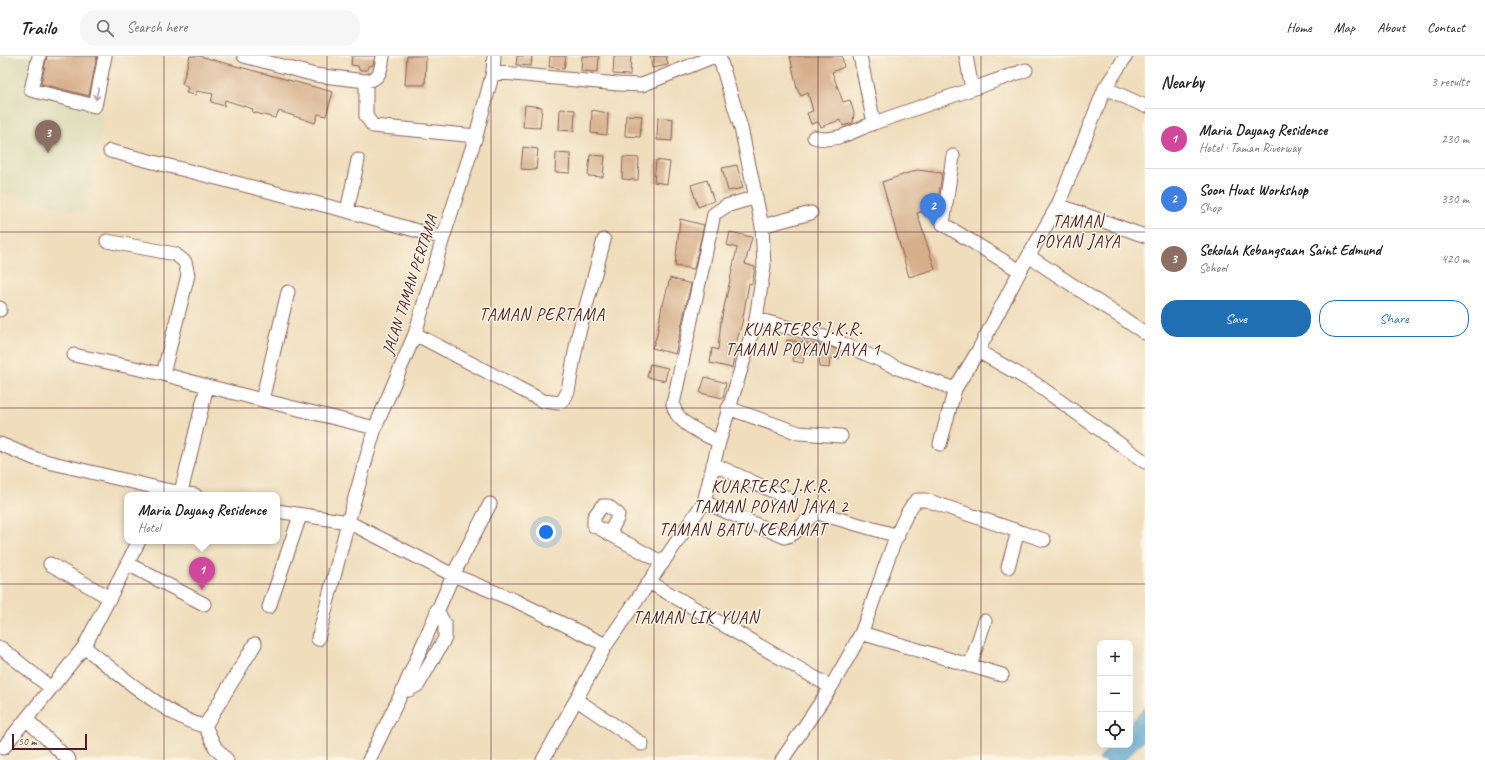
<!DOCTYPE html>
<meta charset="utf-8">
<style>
body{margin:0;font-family:Caveat,sans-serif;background:#f6f6f6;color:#222}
.controls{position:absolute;right:12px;bottom:12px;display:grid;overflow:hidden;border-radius:8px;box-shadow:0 4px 16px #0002}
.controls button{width:36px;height:36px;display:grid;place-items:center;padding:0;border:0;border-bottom:1px solid #e0e0e0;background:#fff;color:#222;font:20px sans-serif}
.scale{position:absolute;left:12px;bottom:10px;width:75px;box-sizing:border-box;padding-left:4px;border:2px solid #4a1f2b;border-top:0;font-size:11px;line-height:14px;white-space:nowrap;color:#4a1f2b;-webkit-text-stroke:3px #fcf5e5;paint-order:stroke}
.you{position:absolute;left:546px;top:476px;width:14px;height:14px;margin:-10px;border:3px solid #fff;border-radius:50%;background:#1a73e8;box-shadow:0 0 0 6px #1a73e833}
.badge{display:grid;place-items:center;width:26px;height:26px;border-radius:50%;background:#1f6fb2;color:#fff;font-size:13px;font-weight:700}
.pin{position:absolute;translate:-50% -33px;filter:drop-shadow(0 1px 2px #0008)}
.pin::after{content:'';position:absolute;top:21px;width:14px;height:12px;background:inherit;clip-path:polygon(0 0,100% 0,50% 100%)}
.popup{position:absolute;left:124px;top:436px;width:156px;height:52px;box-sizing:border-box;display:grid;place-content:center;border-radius:8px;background:#fff;filter:drop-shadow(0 1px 3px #0005);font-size:13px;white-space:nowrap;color:#767676}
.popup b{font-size:15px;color:#222}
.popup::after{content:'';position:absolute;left:50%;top:100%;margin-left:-8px;border:8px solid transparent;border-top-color:#fff}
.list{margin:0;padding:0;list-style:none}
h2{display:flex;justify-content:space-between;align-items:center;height:52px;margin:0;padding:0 16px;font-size:17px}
h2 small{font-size:13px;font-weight:400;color:#767676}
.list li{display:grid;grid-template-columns:26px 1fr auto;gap:12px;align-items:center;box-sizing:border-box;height:60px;padding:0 16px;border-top:1px solid #e0e0e0}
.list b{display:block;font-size:15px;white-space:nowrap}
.list p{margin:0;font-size:13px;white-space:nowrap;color:#767676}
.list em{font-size:13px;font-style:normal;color:#767676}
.actions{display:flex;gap:8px;padding:12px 16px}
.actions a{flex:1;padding:9px 0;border:1px solid #1f6fb2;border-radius:16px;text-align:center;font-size:14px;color:#1f6fb2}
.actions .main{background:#1f6fb2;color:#fff}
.icon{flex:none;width:22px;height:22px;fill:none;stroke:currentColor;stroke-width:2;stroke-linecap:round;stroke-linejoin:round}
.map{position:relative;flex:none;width:1145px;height:704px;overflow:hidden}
header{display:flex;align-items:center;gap:24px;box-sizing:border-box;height:56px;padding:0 20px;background:#fff;border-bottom:1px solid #e0e0e0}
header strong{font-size:19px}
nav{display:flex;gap:22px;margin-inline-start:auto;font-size:14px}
.search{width:280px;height:36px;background:#f6f6f6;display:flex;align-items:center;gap:10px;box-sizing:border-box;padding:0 14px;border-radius:16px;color:#767676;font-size:15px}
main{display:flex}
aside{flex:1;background:#fff}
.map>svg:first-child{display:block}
.built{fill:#dfddbb}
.water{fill:#5aa9d4;stroke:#526480}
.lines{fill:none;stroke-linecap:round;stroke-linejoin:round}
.river{stroke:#5aa9d4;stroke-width:18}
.building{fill:#d6ae8a}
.minor-casing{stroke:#84625d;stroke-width:15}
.minor{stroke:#fff;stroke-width:13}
.oneway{stroke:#ae9aa0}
.grid{fill:none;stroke:#4a1f2b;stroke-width:1;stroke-opacity:0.55}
.labels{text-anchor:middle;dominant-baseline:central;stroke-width:3;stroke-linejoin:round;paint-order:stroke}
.street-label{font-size:16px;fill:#4a1f2b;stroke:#fcf5e5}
.neighbourhood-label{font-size:17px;letter-spacing:1px;fill:#4a1f2b;stroke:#fcf5e5}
</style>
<header>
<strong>Trailo</strong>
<div class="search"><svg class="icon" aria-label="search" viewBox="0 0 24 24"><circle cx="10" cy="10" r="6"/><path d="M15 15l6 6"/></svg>Search here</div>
<nav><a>Home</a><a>Map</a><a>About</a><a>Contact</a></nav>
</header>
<main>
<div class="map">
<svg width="1145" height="704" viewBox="0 0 1145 704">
<rect width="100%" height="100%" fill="#fcf5e5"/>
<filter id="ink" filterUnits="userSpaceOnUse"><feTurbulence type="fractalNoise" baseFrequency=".025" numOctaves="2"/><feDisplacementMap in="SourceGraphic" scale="8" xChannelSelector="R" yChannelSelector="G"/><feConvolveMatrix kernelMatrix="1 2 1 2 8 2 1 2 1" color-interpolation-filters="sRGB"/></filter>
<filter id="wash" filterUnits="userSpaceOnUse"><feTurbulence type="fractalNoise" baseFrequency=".012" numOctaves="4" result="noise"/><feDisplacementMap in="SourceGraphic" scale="16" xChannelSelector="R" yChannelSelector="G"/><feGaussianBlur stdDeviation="0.9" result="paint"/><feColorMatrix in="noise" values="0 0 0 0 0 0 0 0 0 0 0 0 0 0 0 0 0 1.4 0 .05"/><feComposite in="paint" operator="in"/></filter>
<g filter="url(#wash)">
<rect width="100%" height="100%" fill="#efddbb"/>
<!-- built -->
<path class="built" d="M0,0H37L27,36L104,59L86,158L0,135Z"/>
<!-- water -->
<path class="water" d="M1145,652V666L1130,682V668Z
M1111,689H1123L1109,704H1098Z"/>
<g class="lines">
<!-- river -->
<path class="river" d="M1130,686L1145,671
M1113,704L1127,689"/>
</g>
<g id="blocks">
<!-- building -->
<path class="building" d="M47,0H97L89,40L41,28Z
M190,0H199L333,36L326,60L318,58L315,67L279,55L275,62L252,56L253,53L225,44L224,50L211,46L213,38L197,35L195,39L186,37L188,32L182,28Z
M352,0H375L373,9L368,10L367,14H359L358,10L351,9Z
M407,0H426L425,29H405Z
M517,0H532L531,10L516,9Z
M550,0H566L564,13L549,11Z
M582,0H599L598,16L581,15Z
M614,0H631L630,19L613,18Z
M650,0H666L668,9L652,12Z
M790,0H842L844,11L832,16L843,46L850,44L854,57L853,67L843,70L840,64L821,71L818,66L811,68L807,57L813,55L808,37L801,40L797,33Z
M525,49L542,51L540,72L523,71Z
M560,53L575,54L574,75L559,74Z
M592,54L608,57L607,79L591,77Z
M626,59L642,60L640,81L625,80Z
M658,61L673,63L672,85L657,84Z
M523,91L538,93L536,114L521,113Z
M556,97L571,98L570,117L555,116Z
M590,99L605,100L603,121L588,120Z
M623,101L639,102L638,124L622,123Z
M656,104L670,106L667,128L654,126Z
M737,109L743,132L728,135L722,112Z
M917,114L942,117L937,152L917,157L935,213L909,221L882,126Z
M707,124L714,145L698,151L691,129Z
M680,163L704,169L694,213L675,210Z
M730,176L752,181L745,208L755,211L752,228L749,227L742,267L737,284L732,312L710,307L712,292L718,294L721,265L737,192L727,189Z
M670,222L691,228L675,298L652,292L657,279L662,249H663Z
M787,284L831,291L840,295L839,303L830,302L829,312L819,311L820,300L804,297L803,307L793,305L794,294H785Z
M650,308L668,312L665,325L647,321Z
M705,321L726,327L723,342L700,337Z"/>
</g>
</g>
<g filter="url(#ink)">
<use href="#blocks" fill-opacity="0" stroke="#84625d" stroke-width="1"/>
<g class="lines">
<defs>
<path id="minor" d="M39,0L31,34L95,50L105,0
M244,0L315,19L366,25C381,23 381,13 383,0
M860,0L874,67L972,33L966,0
M493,16L618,28L642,29L715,0
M366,25V60L373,70L476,80
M1105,32L1145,50
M972,33L1026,14
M814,81C834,88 855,74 874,67
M110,95L347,155L443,182
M953,100L943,168L1020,215
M1058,149L1145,180
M347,155L358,104
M762,170L811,157
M107,185L175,198L185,206L188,219L163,318
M1030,201L1145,277
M288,236L262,344L375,372
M0,254V252
M756,263L832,283L900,313L955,333L978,295L1020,215L1058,149L1105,32L1126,0
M415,278L543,345L559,347L564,343L568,335L578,280L604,184
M978,295L1036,328L1145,406
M74,299L163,318L207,330
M728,352L799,377L841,380
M719,386C703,377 676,368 673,348L714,158L726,150L756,141
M0,388L36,403L166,434L195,439
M940,388L955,333
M713,408L788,442
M181,436L207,330L262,344
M704,446L785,481C800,478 804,461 818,457L898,480
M277,455L348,466L453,519L516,545L606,589
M609,478L617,463L618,458L608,450H602L594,461V470L597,471L663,507
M50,508L110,542
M128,508L204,548
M1008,511L1018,475
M649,526L831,631C841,613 852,596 861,577C873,551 899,458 917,444H926L1044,484
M269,551L300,460
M861,577L1002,619
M318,583L348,466L375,372L415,278L443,182L476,80L493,16L494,0
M84,591C113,613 171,664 205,670
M1,592L51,632
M970,610L985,565
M404,632L409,634L418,629L445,582V569L437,554
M577,644L642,688
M26,663L69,704
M205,670L255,588
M205,670L215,691L227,704
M3,692L84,591L139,485
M369,704L404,632L453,519L490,448
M543,704L606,589L704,446L719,386L756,263L764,210L762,170L741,72L719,0
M782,704L831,631"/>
</defs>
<!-- minor casing -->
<use href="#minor" class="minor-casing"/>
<!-- minor -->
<use href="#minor" class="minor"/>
</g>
<!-- one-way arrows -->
<defs><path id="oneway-shaft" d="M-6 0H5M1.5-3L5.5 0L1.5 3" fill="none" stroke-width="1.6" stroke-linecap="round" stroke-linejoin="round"/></defs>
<use class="oneway" href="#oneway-shaft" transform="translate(97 38) rotate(102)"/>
</g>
<!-- grid -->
<path class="grid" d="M164,0V704M327,0V704M491,0V704M654,0V704M818,0V704M981,0V704M0,176H1145M0,352H1145M0,528H1145"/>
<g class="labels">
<!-- street labels -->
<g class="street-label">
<text transform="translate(410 229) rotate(-72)">JALAN TAMAN PERTAMA</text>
</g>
<!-- neighbourhood labels -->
<g class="neighbourhood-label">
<text x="1078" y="165">TAMAN<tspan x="1078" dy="20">POYAN JAYA</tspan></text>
<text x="542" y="258">TAMAN PERTAMA</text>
<text x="803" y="273">KUARTERS J.K.R.<tspan x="803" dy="20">TAMAN POYAN JAYA 1</tspan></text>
<text x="771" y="430">KUARTERS J.K.R.<tspan x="771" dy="20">TAMAN POYAN JAYA 2</tspan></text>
<text x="743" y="473">TAMAN BATU KERAMAT</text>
<text x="696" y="561">TAMAN LIK YUAN</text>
</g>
</g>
</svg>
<div class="controls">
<button>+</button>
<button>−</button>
<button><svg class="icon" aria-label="locate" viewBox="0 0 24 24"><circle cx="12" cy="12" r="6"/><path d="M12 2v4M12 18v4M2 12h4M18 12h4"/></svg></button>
</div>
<div class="scale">50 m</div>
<div class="you"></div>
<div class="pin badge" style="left:202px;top:534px;background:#d1479c">1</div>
<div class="popup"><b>Maria Dayang Residence</b>Hotel</div>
<div class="pin badge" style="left:933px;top:170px;background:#3f7fe0">2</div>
<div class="pin badge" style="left:48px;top:97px;background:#8d6e63">3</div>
</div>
<aside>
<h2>Nearby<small>3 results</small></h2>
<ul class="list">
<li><span class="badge" style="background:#d1479c">1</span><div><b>Maria Dayang Residence</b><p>Hotel · Taman Riverway</p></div><em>230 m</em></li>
<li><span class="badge" style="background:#3f7fe0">2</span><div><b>Soon Huat Workshop</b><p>Shop</p></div><em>330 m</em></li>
<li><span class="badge" style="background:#8d6e63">3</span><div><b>Sekolah Kebangsaan Saint Edmund</b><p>School</p></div><em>420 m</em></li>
</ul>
<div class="actions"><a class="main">Save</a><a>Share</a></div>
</aside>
</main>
